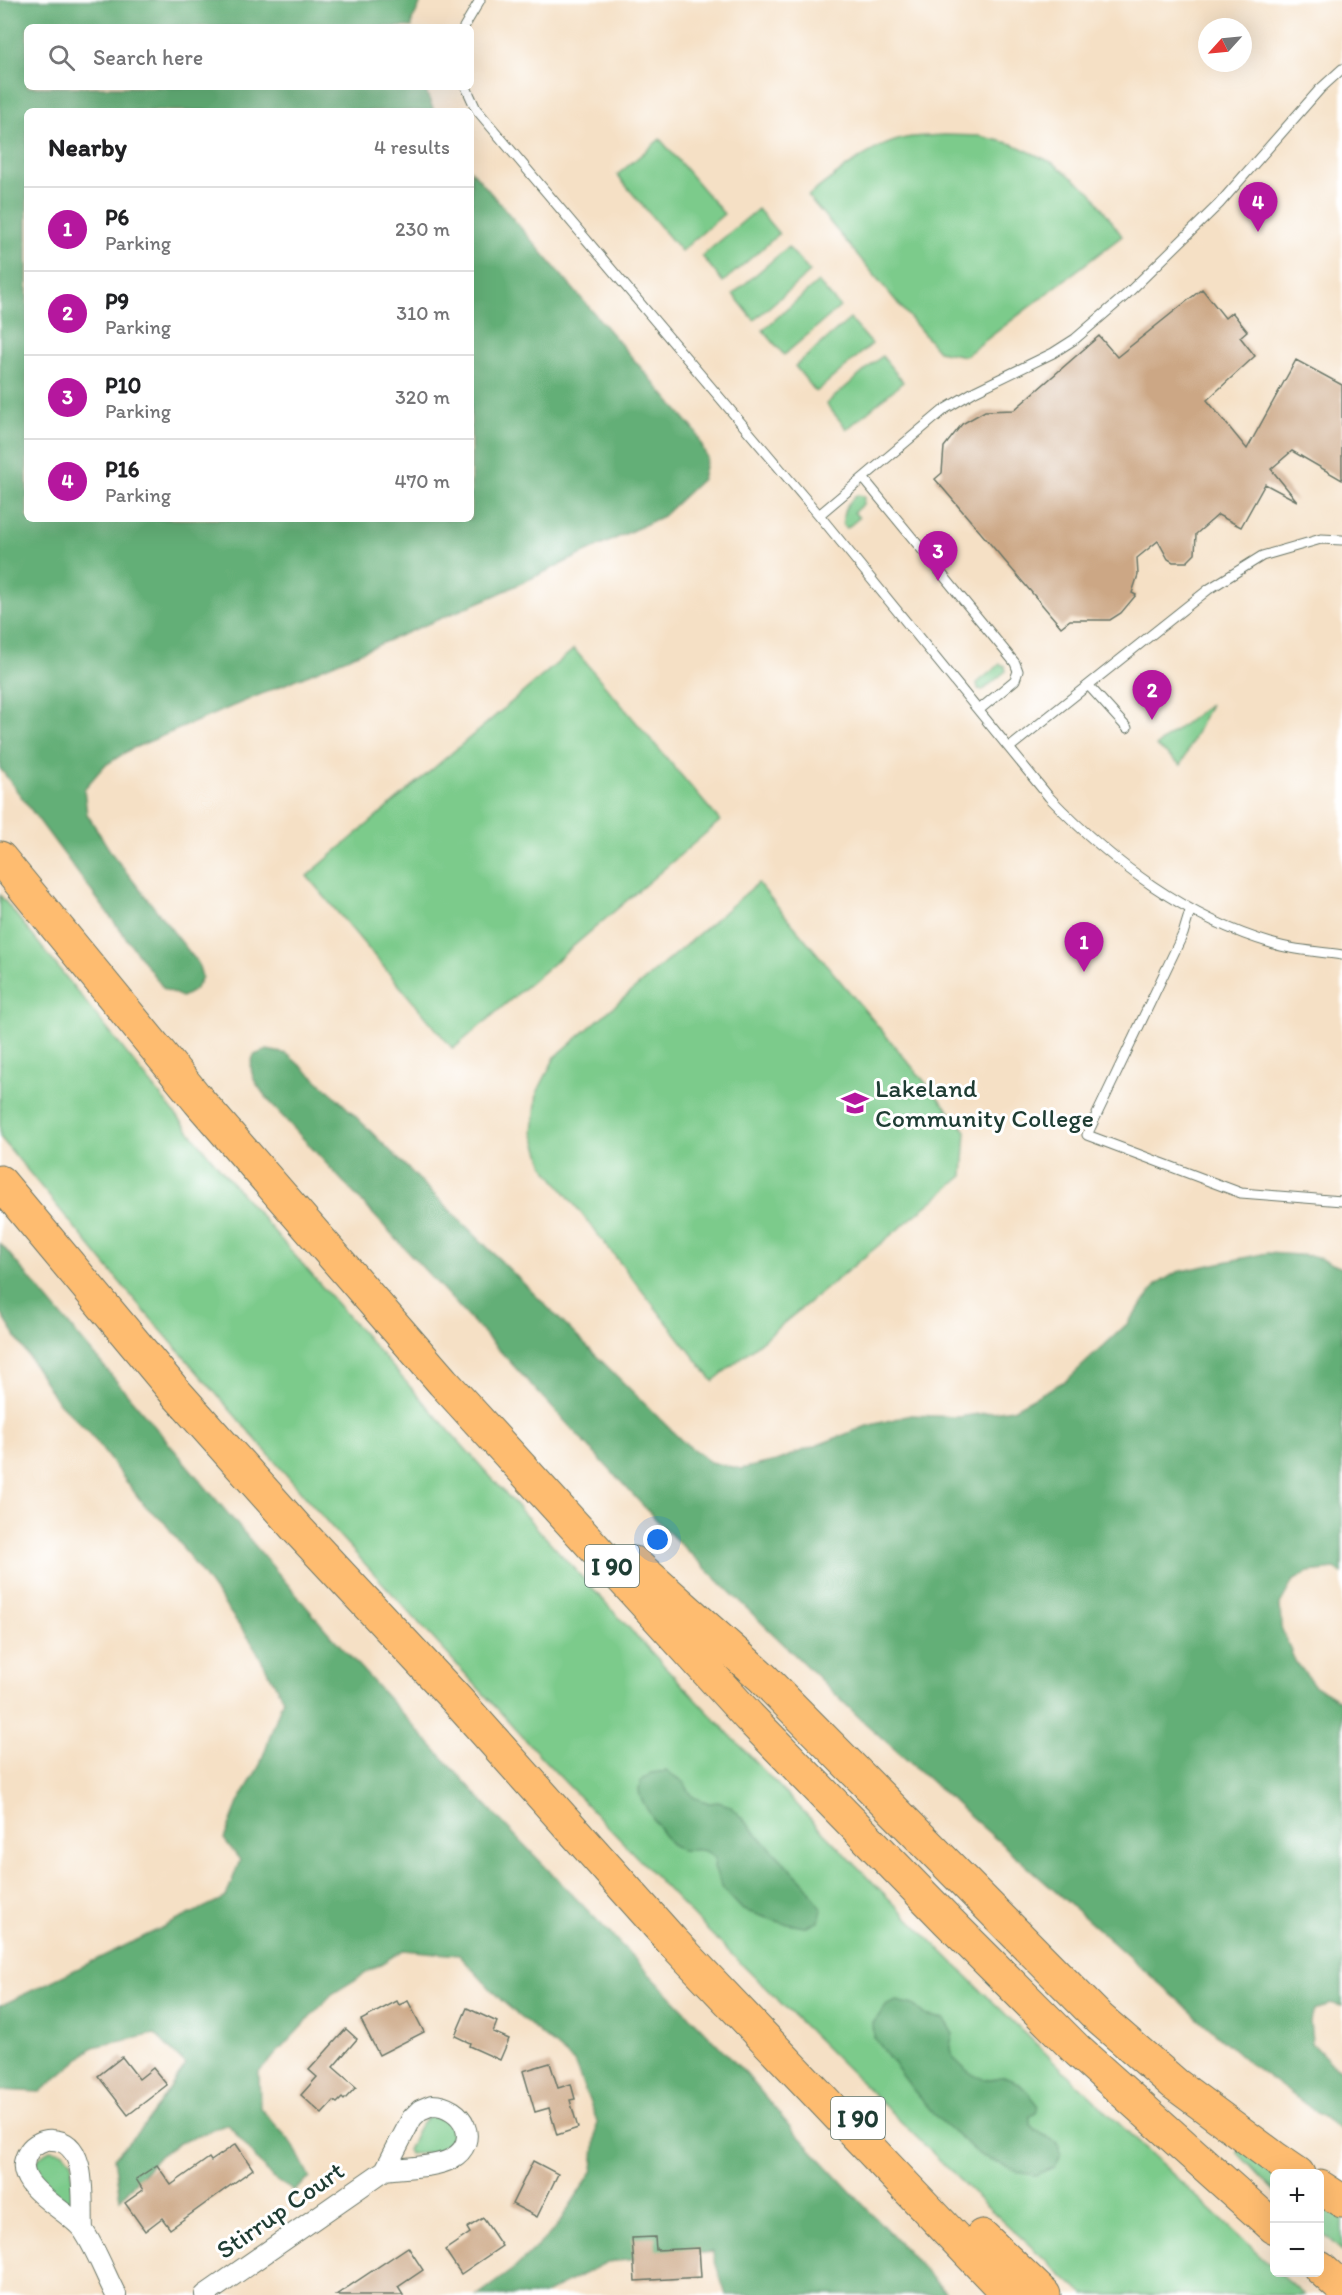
<!DOCTYPE html>
<meta charset="utf-8">
<style>
body{margin:0;font-family:Itim,sans-serif;background:#f6f6f6;color:#202124}
.controls{position:absolute;right:18px;bottom:18px;display:grid;overflow:hidden;border-radius:9px;box-shadow:0 6px 24px #0002}
.controls button{width:54px;height:54px;display:grid;place-items:center;padding:0;border:0;border-bottom:2px solid #e0e0e0;background:#fff;color:#202124;font:30px sans-serif}
.compass{position:absolute;left:1198px;top:18px;width:54px;height:54px;border-radius:50%;background:#fff;box-shadow:0 6px 24px #0002;rotate:243deg}
.you{position:absolute;left:658px;top:1540px;width:21px;height:21px;margin:-15px;border:4px solid #fff;border-radius:50%;background:#1a73e8;box-shadow:0 0 0 9px #1a73e833}
.badge{display:grid;place-items:center;width:39px;height:39px;border-radius:50%;background:#b5179e;color:#fff;font-size:20px;font-weight:700}
.pin{position:absolute;translate:-50% -50px;filter:drop-shadow(0 2px 3px #0008)}
.pin::after{content:'';position:absolute;top:32px;width:21px;height:18px;background:inherit;clip-path:polygon(0 0,100% 0,50% 100%)}
.list{margin:0;padding:0;list-style:none}
h2{display:flex;justify-content:space-between;align-items:center;height:78px;margin:0;padding:0 24px;font-size:26px}
h2 small{font-size:20px;font-weight:400;color:#757577}
.list li{display:grid;grid-template-columns:39px 1fr auto;gap:18px;align-items:center;box-sizing:border-box;height:84px;padding:0 24px;border-top:2px solid #e0e0e0}
.list b{display:block;font-size:22px;white-space:nowrap}
.list p{margin:0;font-size:20px;white-space:nowrap;color:#757577}
.list em{font-size:20px;font-style:normal;color:#757577}
.icon{flex:none;width:33px;height:33px;fill:none;stroke:currentColor;stroke-width:2;stroke-linecap:round;stroke-linejoin:round}
.map{position:relative;flex:none;width:1342px;height:2295px;overflow:hidden}
.search{position:absolute;background:#fff;box-shadow:0 6px 24px #0002;left:24px;top:24px;width:450px;height:66px;display:flex;align-items:center;gap:15px;box-sizing:border-box;padding:0 21px;border-radius:9px;color:#757577;font-size:22px}
.panel{position:absolute;background:#fff;box-shadow:0 6px 24px #0002;left:24px;top:108px;width:450px;height:414px;border-radius:9px}
.map>svg:first-child{display:block}
.green{fill:#7bcb8b;stroke:#4d8460;stroke-width:1.5}
.forest{fill:#64af77;stroke:#427656;stroke-width:1.5}
.building{fill:#cca785}
.lines{fill:none;stroke-linecap:round;stroke-linejoin:round}
.service-casing{stroke:#6a7667;stroke-width:11}
.minor-casing{stroke:#6a7667;stroke-width:22}
.motorway-casing{stroke:#6a7667;stroke-width:35}
.service{stroke:#fff;stroke-width:9}
.minor{stroke:#fff;stroke-width:20}
.motorway{stroke:#febc70;stroke-width:33}
.labels{text-anchor:middle;dominant-baseline:central;stroke-width:6;stroke-linejoin:round;paint-order:stroke}
.shield{fill:#fff;stroke:#627771;stroke-width:1.5}
.shield-label{font-size:24px;font-weight:bold;fill:#1f3d34}
.poi-label{font-size:26px;fill:#1f3d34;stroke:#fff;text-anchor:start}
.street-label{font-size:26px;fill:#1f3d34;stroke:#fff}
</style>
<div class="map">
<svg width="1342" height="2295" viewBox="0 0 1342 2295">
<rect width="100%" height="100%" fill="#fff"/>
<filter id="ink" filterUnits="userSpaceOnUse"><feTurbulence type="fractalNoise" baseFrequency=".0167" numOctaves="2"/><feDisplacementMap in="SourceGraphic" scale="12" xChannelSelector="R" yChannelSelector="G"/><feConvolveMatrix kernelMatrix="1 2 1 2 8 2 1 2 1" color-interpolation-filters="sRGB"/></filter>
<filter id="wash" filterUnits="userSpaceOnUse"><feTurbulence type="fractalNoise" baseFrequency=".008" numOctaves="4" result="noise"/><feDisplacementMap in="SourceGraphic" scale="24" xChannelSelector="R" yChannelSelector="G"/><feGaussianBlur stdDeviation="1.35" result="paint"/><feColorMatrix in="noise" values="0 0 0 0 0 0 0 0 0 0 0 0 0 0 0 0 0 1.4 0 .05"/><feComposite in="paint" operator="in"/></filter>
<g filter="url(#wash)">
<rect width="100%" height="100%" fill="#f5e0c5"/>
<!-- green -->
<path class="green" d="M944,135L980,136L1013,144L1053,163L1091,192L1122,236L965,356L938,351L808,196C834,176 873,144 906,138C918,136 931,136 944,135Z
M660,139L724,214L681,251L617,175Z
M758,209L779,234L723,282L702,256Z
M788,247L810,272L754,320L733,294Z
M818,282L840,307L784,355L763,330Z
M850,319L872,344L816,392L795,366Z
M882,356L903,382L847,429L826,404Z
M857,495L863,496L864,498L863,504L854,512L859,518L847,528L843,525C842,511 846,504 857,495Z
M574,649L720,821L453,1049L307,876Z
M1000,664L1005,666L1006,671L983,690L978,689L977,683Z
M1210,704L1181,765L1156,746Z
M758,883L966,1131L963,1176L713,1381L544,1166L533,1132L537,1093L555,1057Z
M0,895C73,985 144,1077 218,1166C287,1248 358,1328 429,1408C696,1709 977,1997 1274,2268V2272L1279,2273L1304,2295H1084L978,2198L698,1921L544,1760L336,1532L133,1298L0,1137Z
M433,2115H440L451,2122C466,2154 432,2153 410,2154L408,2150C415,2136 418,2120 433,2115Z
M1243,2146L1274,2174V2191L1237,2152Z
M50,2150L63,2152L72,2162L73,2199L70,2202H67C48,2190 16,2167 50,2150Z
M1320,2197L1342,2211V2251L1320,2231Z"/>
<!-- forest -->
<path class="forest" d="M0,0H422L412,21V27H27V87H424L434,111H27V519H471V170L696,432L707,458L702,479L663,516L496,595L129,750L104,766L84,789L87,814L112,854L198,963L202,977L195,990L182,997L164,989L0,768Z
M267,1050L287,1054L334,1095L681,1440L710,1462L741,1469L776,1461L867,1426L911,1415L958,1417L1013,1409L1067,1380L1127,1324L1156,1285L1177,1272L1267,1253L1314,1256L1342,1268V1574L1335,1569L1308,1572L1293,1581L1280,1604L1281,1627L1294,1659L1314,1685L1342,1702V2006L1330,2003L1315,2011L1310,2021L1312,2043L1331,2063L1342,2070V2131L1248,2062L864,1722L662,1526L274,1107C262,1090 244,1076 254,1055Z
M0,1243L326,1630L386,1696L501,1821L747,2075L791,2128L948,2295H726L712,2252L607,2262L543,2295H478L516,2267L555,2229L593,2170L597,2121L574,2062L502,2001L459,1955L403,1950L332,1994L259,2072L260,2108L292,2143L310,2178L294,2191L272,2178L228,2124L179,2143L160,2155L120,2199L114,2158L145,2124L186,2065L155,2034L93,2047L40,2092L0,2090V2006L226,1897L240,1860L224,1839L238,1803L260,1765L283,1699L251,1641L165,1523L144,1505L89,1432L57,1401L0,1312Z
M667,1771L684,1783L693,1797L709,1803L718,1802L730,1806L806,1885L822,1910L818,1922L804,1927L783,1923L743,1910L723,1889L714,1868L715,1858C700,1842 688,1856 675,1847C666,1841 640,1801 639,1791C639,1788 640,1785 641,1781L651,1773Z
M897,2001L913,2005L925,2015L944,2019L953,2034C952,2038 950,2044 950,2048C951,2061 976,2080 988,2079C997,2079 1003,2074 1012,2079C1023,2085 1031,2096 1039,2106L1036,2113L1030,2116V2123L1035,2130L1058,2143L1060,2155L1055,2167L1036,2175L1022,2173L980,2155L933,2114L911,2087L874,2037L873,2023L887,2005Z"/>
<g id="blocks">
<!-- building -->
<path class="building" d="M1202,289L1225,318L1232,312L1247,331L1240,337L1255,356L1207,400L1247,449L1296,360L1342,385V480L1292,451L1271,469L1297,501L1265,484L1241,527L1218,515L1196,534L1195,554L1187,562H1173L1168,559L1158,541L1137,558L1138,575L1132,593L1136,595L1121,613L1110,620H1070L1061,627L935,479L942,473L944,447L962,424L985,411L1014,410L1099,336L1117,357Z
M397,2001L399,2005L408,2001L424,2032L379,2055L361,2020Z
M467,2008L497,2022L493,2032L509,2039L500,2060L469,2046L470,2043L455,2036Z
M346,2029L357,2039L333,2067L356,2087L344,2100L342,2098L337,2103L334,2101L322,2114L301,2095L317,2077L309,2070Z
M122,2057L139,2079L153,2068L167,2085L128,2115L98,2076Z
M550,2063L558,2088L571,2084L575,2099L570,2100L578,2128L557,2135L549,2108L535,2112L523,2071Z
M236,2144L253,2169L170,2229L162,2218L145,2231L125,2203L143,2190L136,2179L157,2165L171,2185L209,2158L211,2161Z
M533,2161L558,2174L537,2217L512,2204Z
M483,2218L502,2246L461,2274L445,2250L470,2233L467,2228Z
M655,2237L656,2250L699,2248L701,2277L635,2281L632,2238Z
M408,2247L423,2270L398,2287L403,2295H336Z"/>
</g>
</g>
<g filter="url(#ink)">
<use href="#blocks" fill-opacity="0" stroke="#6a7667" stroke-width="1.5"/>
<g class="lines">
<defs>
<path id="service" d="M464,27L480,0
M466,87L476,109L819,515L1049,797C1113,863 1185,918 1274,944C1295,951 1320,951 1342,955
M864,479L1015,663L1018,671L1015,680L979,710
M819,515L945,409L975,391L1053,353L1075,339L1126,295L1219,204L1320,89L1342,69
M1089,686L1127,728
M1009,748L1209,589L1262,556L1321,539L1342,540
M1190,911L1183,934L1087,1135L1241,1193L1342,1201"/>
<path id="minor" d="M432,2105C463,2105 482,2142 451,2159C435,2168 403,2167 385,2170L412,2118L420,2110Z
M83,2229C81,2203 90,2141 52,2140C44,2139 34,2144 29,2151C6,2185 67,2208 83,2230C96,2249 105,2274 116,2295
M205,2295L385,2170"/>
<path id="motorway" d="M0,858L199,1101L443,1382L749,1717L948,1921L1078,2051L1274,2227
M0,1182L176,1393L299,1531L456,1699L672,1941L1009,2295
M634,1563L762,1677L1100,2019L1175,2084L1276,2159L1298,2174
M1320,2187L1342,2201
M982,2236L1044,2295
M1320,2268L1342,2288"/>
</defs>
<!-- service casing -->
<use href="#service" class="service-casing"/>
<!-- minor casing -->
<use href="#minor" class="minor-casing"/>
<!-- motorway casing -->
<use href="#motorway" class="motorway-casing"/>
<!-- service -->
<use href="#service" class="service"/>
<!-- minor -->
<use href="#minor" class="minor"/>
<!-- motorway -->
<use href="#motorway" class="motorway"/>
</g>
</g>
<!-- icons -->
<defs>
<symbol id="university-bare" viewBox="-9 -9 18 18"><path d="M0-5L7-2L0 1L-7-2ZM-4 1L0 2.5L4 1V4Q0 6-4 4Z" fill="#b5179e" stroke="#fff" stroke-width="2.5" paint-order="stroke"/></symbol>
</defs>
<g fill-rule="evenodd">
<use href="#university-bare" x="836" y="1084" width="38" height="38"/>
</g>
<g class="labels">
<!-- shield labels -->
<g class="shield">
<rect x="585" y="1545" width="54" height="42" rx="4.5"/>
<rect x="831" y="2097" width="54" height="42" rx="4.5"/>
</g>
<g class="shield-label">
<text x="612" y="1566">I 90</text>
<text x="858" y="2118">I 90</text>
</g>
<!-- poi labels -->
<g class="poi-label">
<text x="875" y="1088">Lakeland<tspan x="875" dy="30">Community College</tspan></text>
</g>
<!-- street labels -->
<g class="street-label">
<text transform="translate(280 2210) rotate(-35)">Stirrup Court</text>
</g>
</g>
</svg>
<div class="controls">
<button>+</button>
<button>−</button>
</div>
<svg class="compass" viewBox="-18 -18 36 36"><path d="M0-13l5 13h-10z" fill="#e53935"/><path d="M0 13l5-13h-10z" fill="#757577"/></svg>
<div class="you"></div>
<div class="pin badge" style="left:1084px;top:972px">1</div>
<div class="pin badge" style="left:1152px;top:720px">2</div>
<div class="pin badge" style="left:938px;top:581px">3</div>
<div class="pin badge" style="left:1258px;top:232px">4</div>
<div class="search"><svg class="icon" aria-label="search" viewBox="0 0 24 24"><circle cx="10" cy="10" r="6"/><path d="M15 15l6 6"/></svg>Search here</div>
<section class="panel">
<h2>Nearby<small>4 results</small></h2>
<ul class="list">
<li><span class="badge">1</span><div><b>P6</b><p>Parking</p></div><em>230 m</em></li>
<li><span class="badge">2</span><div><b>P9</b><p>Parking</p></div><em>310 m</em></li>
<li><span class="badge">3</span><div><b>P10</b><p>Parking</p></div><em>320 m</em></li>
<li><span class="badge">4</span><div><b>P16</b><p>Parking</p></div><em>470 m</em></li>
</ul>
</section>
</div>
